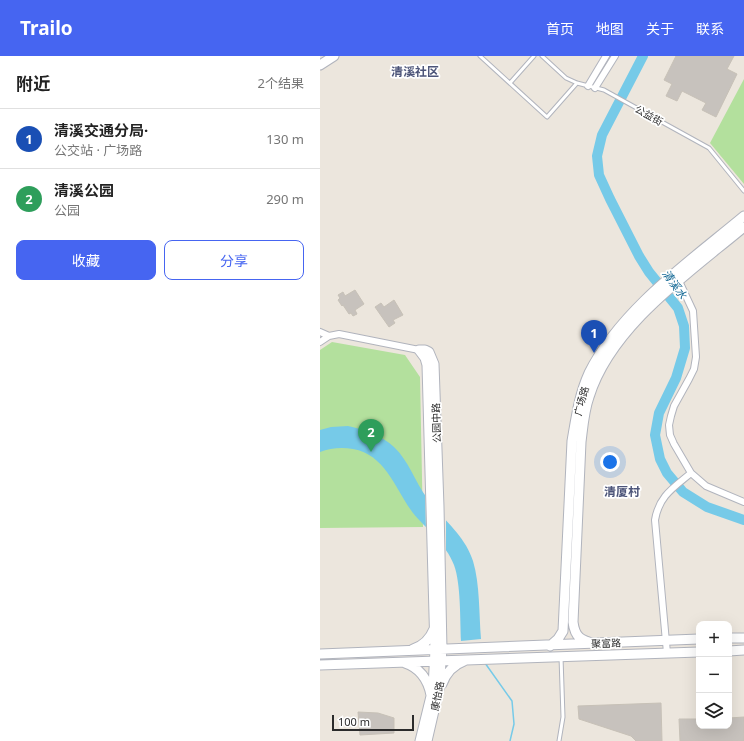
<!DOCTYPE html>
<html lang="zh">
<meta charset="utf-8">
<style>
body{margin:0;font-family:"Noto Sans","Noto Sans SC",sans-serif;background:#f6f6f6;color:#222}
.controls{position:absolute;right:12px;bottom:12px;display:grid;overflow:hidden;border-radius:8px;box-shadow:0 4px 16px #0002}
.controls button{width:36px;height:36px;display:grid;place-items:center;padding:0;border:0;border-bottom:1px solid #e0e0e0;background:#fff;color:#222;font:20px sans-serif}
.scale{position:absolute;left:12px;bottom:10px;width:82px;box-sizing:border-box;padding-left:4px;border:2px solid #2b2b2b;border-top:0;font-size:11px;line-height:14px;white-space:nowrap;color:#2b2b2b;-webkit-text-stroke:3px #fff;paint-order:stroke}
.you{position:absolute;left:290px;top:406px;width:14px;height:14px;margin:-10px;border:3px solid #fff;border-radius:50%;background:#1a73e8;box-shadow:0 0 0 6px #1a73e833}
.badge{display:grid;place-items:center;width:26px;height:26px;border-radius:50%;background:#4665f1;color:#fff;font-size:13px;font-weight:700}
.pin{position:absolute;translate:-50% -33px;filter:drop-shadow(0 1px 2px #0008)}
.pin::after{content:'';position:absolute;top:21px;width:14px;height:12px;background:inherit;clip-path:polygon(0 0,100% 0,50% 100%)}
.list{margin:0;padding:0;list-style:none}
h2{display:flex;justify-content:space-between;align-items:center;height:52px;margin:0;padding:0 16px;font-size:17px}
h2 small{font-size:13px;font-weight:400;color:#767676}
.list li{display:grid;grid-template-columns:26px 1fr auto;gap:12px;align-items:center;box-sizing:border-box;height:60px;padding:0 16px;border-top:1px solid #e0e0e0}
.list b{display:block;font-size:15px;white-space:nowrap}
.list p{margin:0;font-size:13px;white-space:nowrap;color:#767676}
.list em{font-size:13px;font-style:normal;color:#767676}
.actions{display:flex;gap:8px;padding:12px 16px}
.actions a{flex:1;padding:9px 0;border:1px solid #4665f1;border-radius:8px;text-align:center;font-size:14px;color:#4665f1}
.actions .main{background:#4665f1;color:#fff}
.icon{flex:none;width:22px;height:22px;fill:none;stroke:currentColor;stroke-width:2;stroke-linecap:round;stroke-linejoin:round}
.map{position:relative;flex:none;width:424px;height:685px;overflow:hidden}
header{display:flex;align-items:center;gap:24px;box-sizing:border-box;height:56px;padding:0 20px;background:#4665f1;color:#fff}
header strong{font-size:19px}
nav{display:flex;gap:22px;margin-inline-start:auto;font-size:14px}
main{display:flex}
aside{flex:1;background:#fff}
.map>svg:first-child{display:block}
.green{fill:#b3e09d}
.water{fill:#76cae8}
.pier{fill:#ece6dd}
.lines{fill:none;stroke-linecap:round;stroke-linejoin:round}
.stream{stroke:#76cae8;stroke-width:1.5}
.river{stroke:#76cae8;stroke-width:10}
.building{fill:#c7c2bd;stroke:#c7c1b7}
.lane-casing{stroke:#b1b4bd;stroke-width:5}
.street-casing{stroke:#b1b4bd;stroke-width:8}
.secondary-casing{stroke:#b1b4bd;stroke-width:11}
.lane{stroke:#fff;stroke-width:3}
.street{stroke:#fff;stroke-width:6}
.secondary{stroke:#fff;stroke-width:9}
.labels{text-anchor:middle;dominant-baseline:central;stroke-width:3.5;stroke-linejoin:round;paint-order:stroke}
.street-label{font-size:10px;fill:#2b2b2b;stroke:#fff}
.water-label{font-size:11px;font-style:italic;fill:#146995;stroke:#fff}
.quarter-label{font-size:12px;font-weight:bold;fill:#4d5579;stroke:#fff}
</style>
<header>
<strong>Trailo</strong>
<nav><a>首页</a><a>地图</a><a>关于</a><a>联系</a></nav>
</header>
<main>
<aside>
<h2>附近<small>2个结果</small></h2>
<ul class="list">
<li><span class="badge" style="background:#1a4fb4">1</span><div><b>清溪交通分局·</b><p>公交站 · 广场路</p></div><em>130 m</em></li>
<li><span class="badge" style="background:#2e9e5b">2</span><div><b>清溪公园</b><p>公园</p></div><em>290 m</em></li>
</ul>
<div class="actions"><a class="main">收藏</a><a>分享</a></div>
</aside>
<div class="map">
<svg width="424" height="685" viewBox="0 0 424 685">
<rect width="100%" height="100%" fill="#ece6dd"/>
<!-- green -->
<path class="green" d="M424,23V128L390,87Z
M12,286L85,299L100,321L103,471L0,472V294Z"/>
<!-- water -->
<path class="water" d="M28,370C45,374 61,379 74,391C89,405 95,426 107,442C122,463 145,479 153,505C160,528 159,559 161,583L141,585C140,564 141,528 134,509C126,488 107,474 93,457C75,433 66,399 33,393C22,391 10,392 0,396V374L11,371Z"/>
<!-- pier -->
<path class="pier" d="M105,436L126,461V498L121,491L106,475Z"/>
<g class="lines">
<!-- stream -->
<path class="stream" d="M165,607L192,645L194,668L190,685"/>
<!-- river -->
<path class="river" d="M323,0L282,79L277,100L279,119L290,143L319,200L329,216L358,252L364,270L365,292L356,322L339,357L335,379L340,403L347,417L363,436L387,451L424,464"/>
</g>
<!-- building -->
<path class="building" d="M356,0H414L407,13L417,18L396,61L382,54L386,47L362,35L357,45L346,40L352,28L344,24Z
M35,234L44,248L35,254L37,258L33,260L31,257L29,258L23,249L22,250L18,244L20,242L18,239L23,236L25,240Z
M74,244L83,259L73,264L75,267L69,271L55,251L61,247L64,251Z
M341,647L342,685H316L311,680L259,663L258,650Z
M38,656L58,657L74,662V677L40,679Z
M424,661V685H360L359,663H379V670H409V662Z"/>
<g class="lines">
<defs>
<path id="lane" d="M160,0L227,61L257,27
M222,0L246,22L257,27L284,34L389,92L424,135
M190,27L214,0
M239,685L243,661L241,601"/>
<path id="street" d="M268,30L286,0
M275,32L295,0
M359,225L373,255L376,301L374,313L369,323L354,350L351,360L349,369L350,379L354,388L371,417L386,430L424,446
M0,276L9,280
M0,286L9,280L19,278L99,294
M347,597L335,464C339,440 353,432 371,417"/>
<path id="secondary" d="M0,9L14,0
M99,294H105L109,296L114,308L119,451L122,593L119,633L107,685
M99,294L105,302L107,309L115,594L113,632L100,685
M409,582H424
M275,588C261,584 255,582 253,566L261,386C263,370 264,355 269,341C291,270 369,217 424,171
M230,590L238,583L243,575L252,385C256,362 259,339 269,317C301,253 370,205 424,160
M93,593C103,590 110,583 114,573
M409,595L424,594
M0,598L379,583
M85,607C100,612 108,624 111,639
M0,609L379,596
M122,628C126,617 133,609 144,605"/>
</defs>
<!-- lane casing -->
<use href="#lane" class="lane-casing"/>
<!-- street casing -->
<use href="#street" class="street-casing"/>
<!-- secondary casing -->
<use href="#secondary" class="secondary-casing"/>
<!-- lane -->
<use href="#lane" class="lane"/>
<!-- street -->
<use href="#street" class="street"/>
<!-- secondary -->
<use href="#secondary" class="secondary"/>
</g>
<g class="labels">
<!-- street labels -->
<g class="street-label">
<text transform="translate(329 59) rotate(29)">公益街</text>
<text transform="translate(261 345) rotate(-75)">广场路</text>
<text transform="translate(116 367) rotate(-92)">公园中路</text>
<text transform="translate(286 587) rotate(-2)">聚富路</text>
<text transform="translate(117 640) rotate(-79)">康怡路</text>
</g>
<!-- water labels -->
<g class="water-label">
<text transform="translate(355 228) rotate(54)">清溪水</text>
</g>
<!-- quarter labels -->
<g class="quarter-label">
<text x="95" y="15">清溪社区</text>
<text x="302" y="435">清厦村</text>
</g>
</g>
</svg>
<div class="controls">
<button>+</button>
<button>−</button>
<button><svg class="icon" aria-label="layers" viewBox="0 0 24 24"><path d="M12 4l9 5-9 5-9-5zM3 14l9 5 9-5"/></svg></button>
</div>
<div class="scale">100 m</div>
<div class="you"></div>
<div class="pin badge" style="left:274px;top:297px;background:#1a4fb4">1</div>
<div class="pin badge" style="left:51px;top:396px;background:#2e9e5b">2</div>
</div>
</main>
